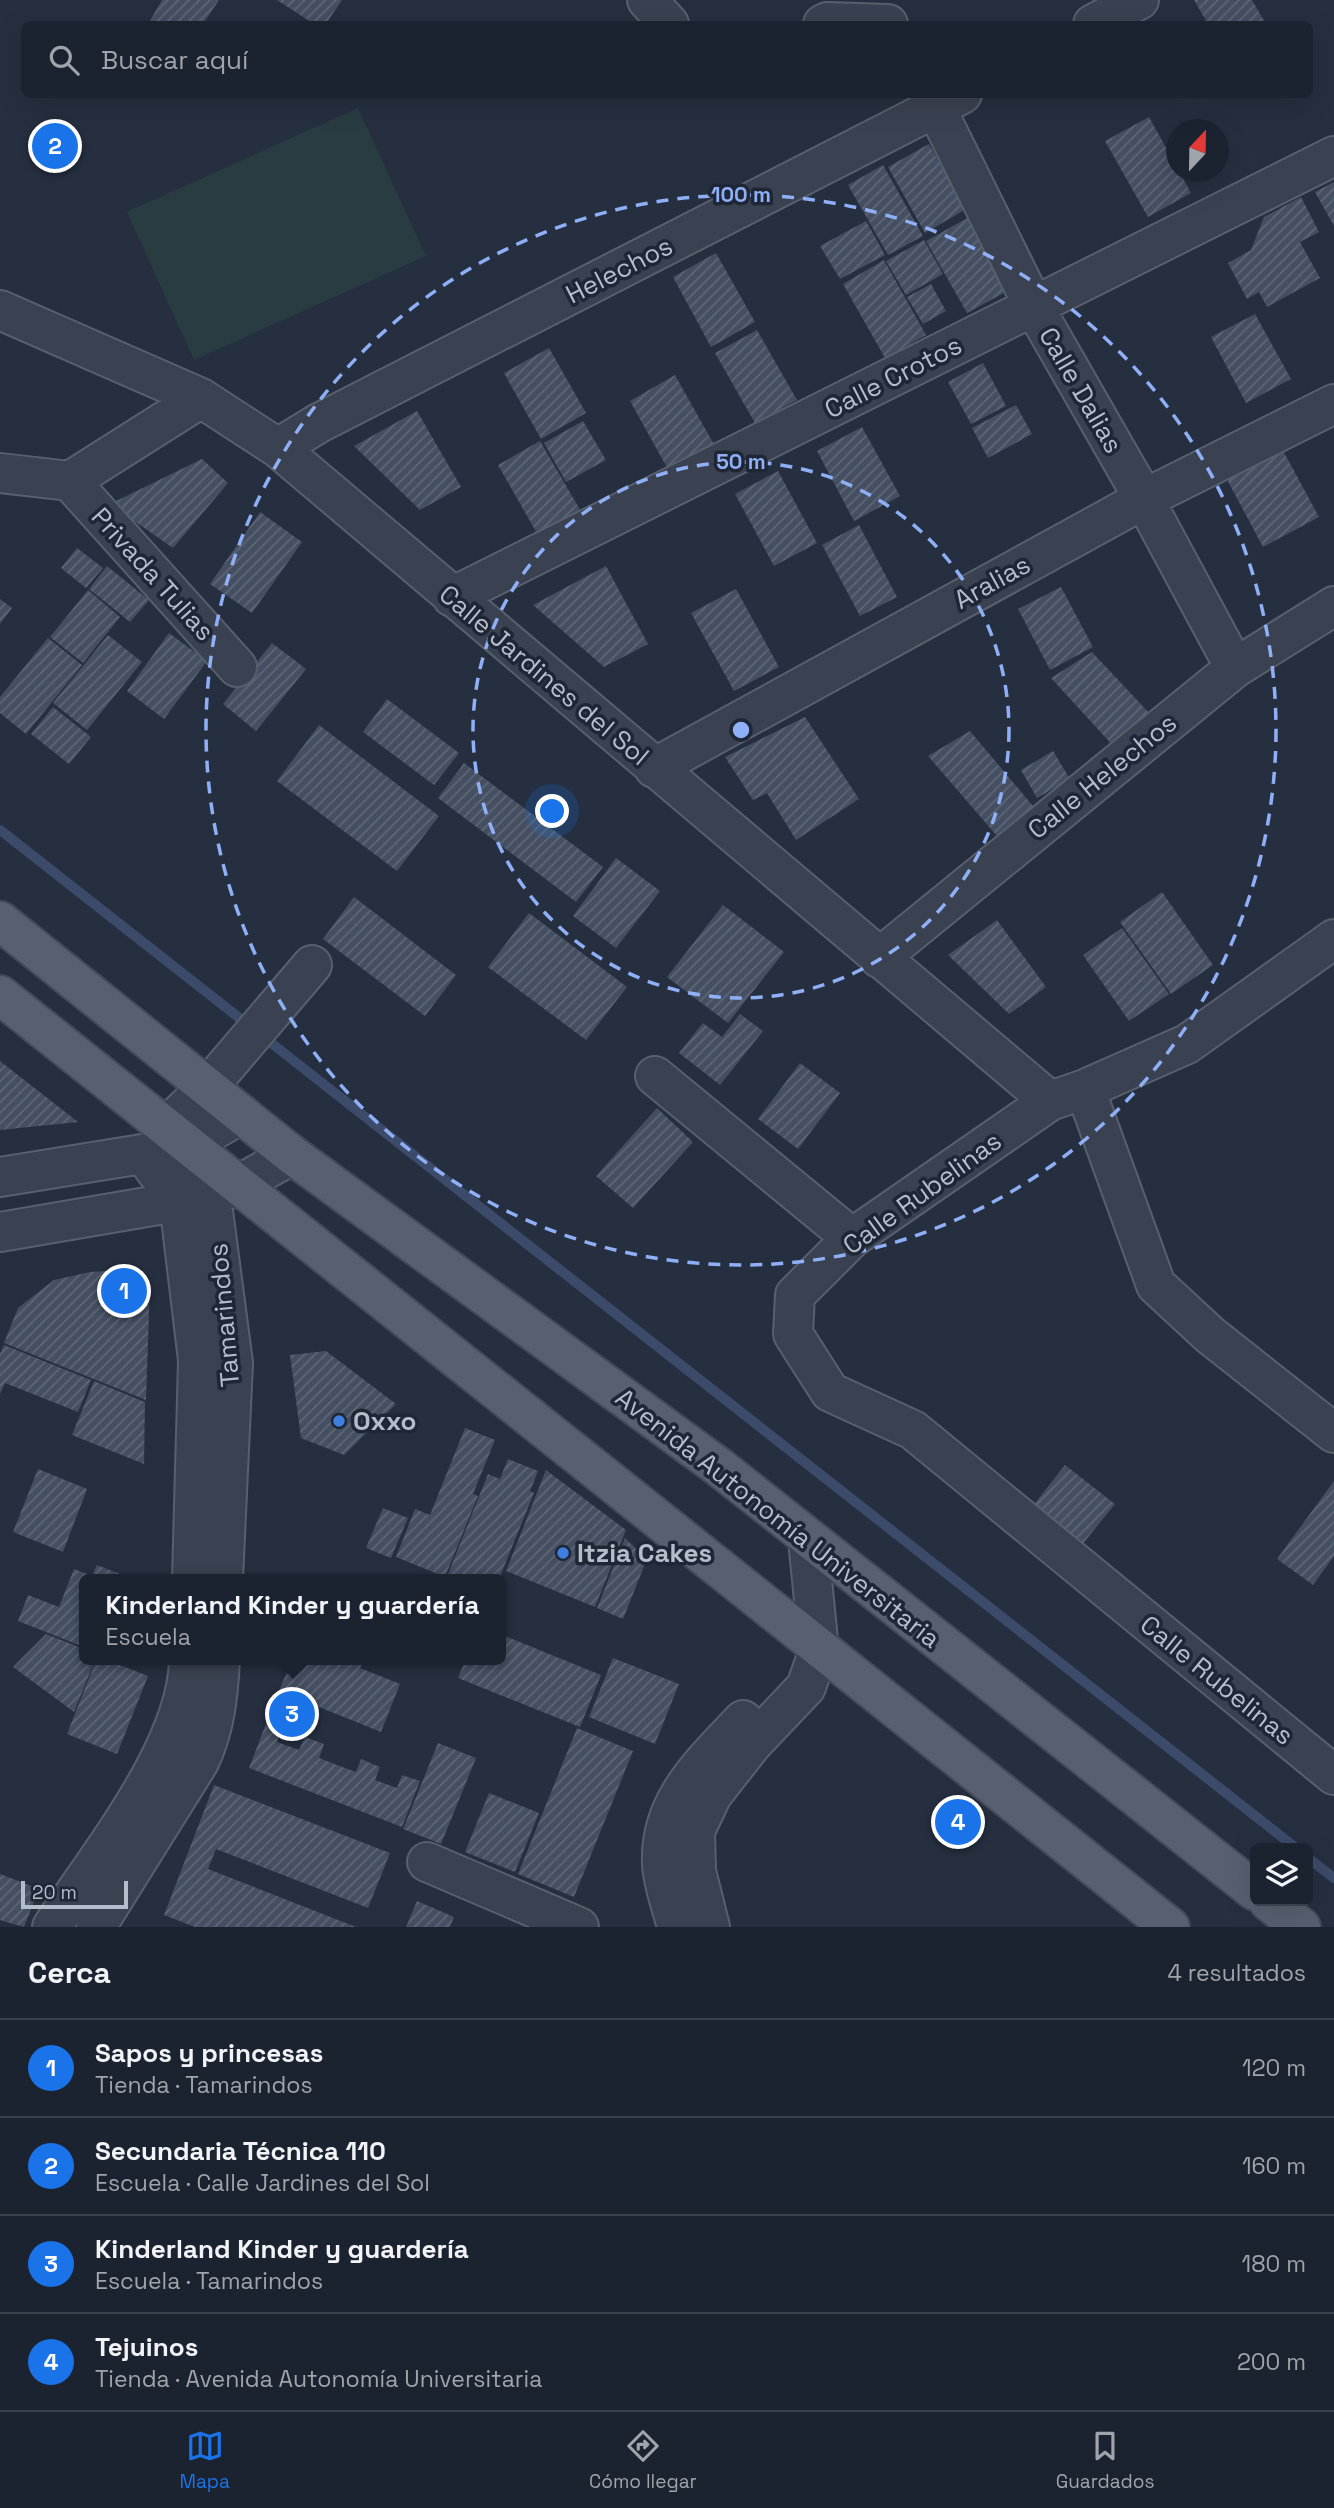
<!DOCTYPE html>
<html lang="es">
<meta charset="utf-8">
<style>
body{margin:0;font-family:"Space Grotesk",sans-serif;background:#292f3c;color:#f1f3f6}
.controls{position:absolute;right:21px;bottom:21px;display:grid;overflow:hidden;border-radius:10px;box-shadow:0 7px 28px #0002}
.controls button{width:63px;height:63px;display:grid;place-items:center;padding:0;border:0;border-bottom:2px solid #3a404c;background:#1c2330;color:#f1f3f6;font:35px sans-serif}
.compass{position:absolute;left:1166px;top:119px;width:63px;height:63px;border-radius:50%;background:#1c2330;box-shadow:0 7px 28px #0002;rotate:22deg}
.scale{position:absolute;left:21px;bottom:18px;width:107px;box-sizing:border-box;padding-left:7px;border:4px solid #b6bdca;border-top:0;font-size:19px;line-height:24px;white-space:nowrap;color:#b6bdca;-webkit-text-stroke:5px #1f2635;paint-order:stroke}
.you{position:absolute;left:553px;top:812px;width:24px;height:24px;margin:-18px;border:5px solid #fff;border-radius:50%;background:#1a73e8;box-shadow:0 0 0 10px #1a73e833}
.badge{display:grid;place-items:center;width:46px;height:46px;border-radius:50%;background:#1a73e8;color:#fff;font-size:23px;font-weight:700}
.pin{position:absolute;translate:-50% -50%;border:4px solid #fff;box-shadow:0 2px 7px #0006}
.popup{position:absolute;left:79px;top:1574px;width:427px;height:91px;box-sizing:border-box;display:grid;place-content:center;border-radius:10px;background:#1c2330;filter:drop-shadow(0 2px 5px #0005);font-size:23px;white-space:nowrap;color:#a0a4ab}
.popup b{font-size:26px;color:#f1f3f6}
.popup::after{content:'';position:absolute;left:50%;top:100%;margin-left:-14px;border:14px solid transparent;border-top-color:#1c2330}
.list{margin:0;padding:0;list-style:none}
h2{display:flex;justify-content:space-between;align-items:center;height:91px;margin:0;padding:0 28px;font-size:30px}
h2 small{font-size:23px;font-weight:400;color:#a0a4ab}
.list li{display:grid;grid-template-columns:46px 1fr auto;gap:21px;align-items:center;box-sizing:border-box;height:98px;padding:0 28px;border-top:2px solid #3a404c}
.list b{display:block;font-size:26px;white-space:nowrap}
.list p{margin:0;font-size:23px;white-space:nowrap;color:#a0a4ab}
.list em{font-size:23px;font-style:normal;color:#a0a4ab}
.icon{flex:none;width:38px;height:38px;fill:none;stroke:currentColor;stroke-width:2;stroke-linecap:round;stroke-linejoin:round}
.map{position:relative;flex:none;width:1334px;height:1927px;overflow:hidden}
.search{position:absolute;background:#1c2330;box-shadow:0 7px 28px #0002;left:21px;right:21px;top:21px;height:77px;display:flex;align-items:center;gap:18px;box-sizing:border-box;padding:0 24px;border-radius:10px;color:#a0a4ab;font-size:26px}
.sheet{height:483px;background:#1c2330}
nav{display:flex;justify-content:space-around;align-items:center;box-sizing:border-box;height:98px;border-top:2px solid #3a404c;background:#1c2330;font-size:19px;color:#a0a4ab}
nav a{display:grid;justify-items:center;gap:4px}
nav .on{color:#1a73e8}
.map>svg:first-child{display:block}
.garden{fill:#283c41}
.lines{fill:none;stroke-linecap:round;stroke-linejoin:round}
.stream{stroke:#3b4b69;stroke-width:10}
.building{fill:url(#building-hatch)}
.minor-casing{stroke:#585f6d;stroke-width:42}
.major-casing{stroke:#434a59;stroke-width:42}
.minor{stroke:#3a4150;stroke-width:38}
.major{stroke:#586070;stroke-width:38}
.ring{fill:none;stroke:#8fb0f7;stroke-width:3.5;stroke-dasharray:12 9}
.shop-dot{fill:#3f7fe0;stroke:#1f2635;stroke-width:2.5}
.labels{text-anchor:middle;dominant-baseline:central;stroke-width:7;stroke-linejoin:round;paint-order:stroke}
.street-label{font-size:26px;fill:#b6bdca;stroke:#1f2635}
.poi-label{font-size:26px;font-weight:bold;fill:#b6bdca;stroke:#1f2635;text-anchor:start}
.centre{fill:#8fb0f7;stroke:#1f2635;stroke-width:3.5}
.ring-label{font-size:21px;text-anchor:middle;font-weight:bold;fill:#8fb0f7;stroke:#1f2635;stroke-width:7;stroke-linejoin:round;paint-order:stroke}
</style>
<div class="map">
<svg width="1334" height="1927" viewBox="0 0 1334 1927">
<defs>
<pattern id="building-hatch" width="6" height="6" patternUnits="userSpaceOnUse" patternTransform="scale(1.75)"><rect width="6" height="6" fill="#454f62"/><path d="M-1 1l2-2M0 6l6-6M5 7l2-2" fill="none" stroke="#5e6677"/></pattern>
</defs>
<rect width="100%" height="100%" fill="#262f40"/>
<!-- garden -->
<path class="garden" d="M358,108L426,256L194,360L127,212Z"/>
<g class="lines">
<!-- stream -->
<path class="stream" d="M0,830L1296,1848
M1308,1858L1334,1878"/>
</g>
<!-- building -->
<path class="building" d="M162,0H219L203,24H148Z
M277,0H342L326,24H314Z
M1194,0H1252L1266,24H1208Z
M1149,117L1191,193L1148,217L1105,141Z
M929,144L966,209L925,233L888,167Z
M883,165L923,236L888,255L848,185Z
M1334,182V226L1315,192Z
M1301,197L1319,232L1300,242L1320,278L1267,307L1259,292L1247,299L1228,263L1251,250L1264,217Z
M969,217L1011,289L967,313L926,241Z
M866,221L885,255L840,279L820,246Z
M924,240L943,274L906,295L886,261Z
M716,253L755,322L711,347L673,277Z
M884,260L926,335L885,358L843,284Z
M931,284L946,311L923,324L907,297Z
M1255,314L1291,379L1246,403L1211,337Z
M757,330L797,400L755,423L715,353Z
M549,348L586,413L541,439L504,373Z
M983,363L1006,406L971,424L948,382Z
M675,375L716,448L670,473L630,401Z
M1016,405L1032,434L988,458L972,428Z
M417,411L461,487L420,510L354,446Z
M583,421L606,460L566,482L544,443Z
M862,427L900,496L854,521L817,451Z
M540,441L586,520L543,544L498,465Z
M1280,445L1319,517L1263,547L1224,474Z
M202,459L228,483L173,548L110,504Z
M778,471L817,543L774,566L735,494Z
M260,512L302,542L252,613L210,584Z
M859,525L897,597L860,616L822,545Z
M77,548L103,568L86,588L61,568Z
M107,566L149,600L130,622L89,589Z
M606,566L648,644L604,667L533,605Z
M1061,587L1093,647L1050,670L1018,609Z
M736,589L779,667L734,691L691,613Z
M88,590L120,617L83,663L50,637Z
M0,599L12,608L0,624Z
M169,633L207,661L164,719L127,691Z
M108,635L142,662L87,730L53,703Z
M48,638L82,665L26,734L0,713V697Z
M272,643L306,669L256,731L223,704Z
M1092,652L1152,716L1116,749L1051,678Z
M387,699L459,753L434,785L363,732Z
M53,707L91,737L69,764L31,734Z
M805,717L859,799L796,840L767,793L753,800L725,757Z
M319,725L439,816L397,871L277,781Z
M970,731L1033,806L997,836L928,756Z
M1053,751L1070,779L1037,798L1021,770Z
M464,763L603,867L576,902L438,798Z
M616,858L660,891L616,948L573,916Z
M1162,892L1213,965L1171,994L1120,922Z
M354,897L456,975L425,1016L323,939Z
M723,905L784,952L728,1023L667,977Z
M529,913L627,987L586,1040L488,967Z
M997,920L1046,987L1009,1014L948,955Z
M1122,928L1169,994L1129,1021L1083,955Z
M740,1014L763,1031L720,1085L679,1053L703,1023L722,1037Z
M0,1061L78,1122L0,1130Z
M800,1063L840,1093L798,1149L758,1119Z
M657,1108L693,1142L633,1208L596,1176Z
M122,1270L150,1284L146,1400L4,1343L18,1308L54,1280L90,1272Z
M4,1345L91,1380L78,1412L5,1383L0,1394V1354Z
M326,1351L396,1404L344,1455L301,1438L290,1355Z
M94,1381L145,1402L144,1464L72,1435Z
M465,1428L495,1440L473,1494L478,1496L445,1577L396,1557L415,1509L430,1515Z
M508,1459L538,1471L530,1491L534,1493L499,1579H446L488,1474L500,1479Z
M1065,1465L1115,1504L1077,1551L1028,1512Z
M38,1469L87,1489L63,1552L13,1532Z
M546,1470L626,1530L595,1607L506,1571Z
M1334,1481V1556L1313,1585L1277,1559Z
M383,1508L408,1518L391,1558L366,1548Z
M625,1538L647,1559L623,1619L597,1608Z
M97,1565L133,1579H84V1647L18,1621L28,1595L59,1607L74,1569L92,1576Z
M46,1634L84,1649V1660H95L74,1712L13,1667Z
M500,1634L601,1675L580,1727L458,1678L465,1660H500Z
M613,1658L679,1684L655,1744L589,1717Z
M96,1660H107L148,1676L117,1754L67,1734Z
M292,1660H364L360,1668L400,1684L381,1732L279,1691Z
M267,1721L282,1728L277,1742L299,1750L305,1737L324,1744L319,1758L337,1765L356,1772L361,1759L380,1767L375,1780L397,1788L402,1775L420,1781L402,1827L249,1768Z
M577,1728L633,1751L574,1897L518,1874Z
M438,1743L476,1758L441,1844L403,1829Z
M214,1785L390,1853L368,1908L216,1849L208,1869L356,1927H195L164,1915Z
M489,1793L539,1813L515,1872L465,1852Z
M0,1874L39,1889L24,1927L0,1920Z
M417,1901L454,1917L450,1927H406Z"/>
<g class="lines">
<defs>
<path id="minor" d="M647,0L669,24
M823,24L827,22L888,24
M1093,24L1139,0
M929,94L1034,307L1144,499L1235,668
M0,310L201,398L278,448L1050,1101
M278,448L319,423L962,94
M0,473L70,481
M70,481L237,667
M70,481L201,398
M452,597L1334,156
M654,768L1144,499L1334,404
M1334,939L1187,1044L1085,1089L1050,1101L852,1238L795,1295L793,1334L830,1392L913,1430L1334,1775
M879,958L1235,668L1334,606
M655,1076L852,1238
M1085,1089L1156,1285L1210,1335L1334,1433
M167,1126L207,1088L312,965
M173,1149L211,1196L233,1363L223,1579
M144,1155L179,1202L198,1360L192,1579
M0,1177L173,1149L190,1144L241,1114
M0,1232L211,1196L236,1186L292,1155
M427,1862L579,1927
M52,1927C100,1853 187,1748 189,1660
M96,1927L199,1762C215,1729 218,1696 220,1660
M677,1927C672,1907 663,1885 662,1864C659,1801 704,1762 743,1720
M710,1927L696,1871L695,1831L712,1795L752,1744L806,1687L819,1650L808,1540"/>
<path id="major" d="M0,921L292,1155L719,1467L1255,1891
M0,995L1170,1927
M1268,1901L1301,1927"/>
</defs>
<!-- minor casing -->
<use href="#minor" class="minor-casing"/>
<!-- major casing -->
<use href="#major" class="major-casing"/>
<!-- minor -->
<use href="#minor" class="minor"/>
<!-- major -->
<use href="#major" class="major"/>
</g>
<!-- distance rings -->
<g class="ring">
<circle cx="741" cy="730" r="268"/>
<circle cx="741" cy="730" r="535"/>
</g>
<!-- markers -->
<g class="shop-dot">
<circle cx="339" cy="1421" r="7"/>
<circle cx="563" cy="1553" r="7"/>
</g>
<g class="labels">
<!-- street labels -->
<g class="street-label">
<text transform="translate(619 270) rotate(-27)">Helechos</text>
<text transform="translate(893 377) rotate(-27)">Calle Crotos</text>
<text transform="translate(1081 390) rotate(60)">Calle Dalias</text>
<text transform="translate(153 574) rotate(48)">Privada Tulias</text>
<text transform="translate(992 582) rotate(-29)">Aralias</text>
<text transform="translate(544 675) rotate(40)">Calle Jardines del Sol</text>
<text transform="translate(1102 776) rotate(-39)">Calle Helechos</text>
<text transform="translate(922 1193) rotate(-36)">Calle Rubelinas</text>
<text transform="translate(224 1315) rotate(-95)">Tamarindos</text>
<text transform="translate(778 1518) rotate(38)">Avenida Autonomía Universitaria</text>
<text transform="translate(1217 1680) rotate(39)">Calle Rubelinas</text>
</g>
<!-- poi labels -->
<g class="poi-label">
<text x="353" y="1421">Oxxo</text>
<text x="577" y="1553">Itzia Cakes</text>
</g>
</g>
<circle cx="741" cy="730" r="10" class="centre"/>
<g class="ring-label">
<text x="741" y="202">100 m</text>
<text x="741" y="469">50 m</text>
</g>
</svg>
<div class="controls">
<button><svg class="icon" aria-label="layers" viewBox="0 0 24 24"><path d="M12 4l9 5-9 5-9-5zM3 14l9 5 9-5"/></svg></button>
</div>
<svg class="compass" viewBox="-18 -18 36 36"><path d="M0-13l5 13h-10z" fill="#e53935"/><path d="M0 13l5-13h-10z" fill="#a0a4ab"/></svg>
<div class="scale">20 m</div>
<div class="you"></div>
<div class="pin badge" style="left:124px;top:1291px">1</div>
<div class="pin badge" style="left:55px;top:146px">2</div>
<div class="pin badge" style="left:292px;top:1714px">3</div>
<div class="popup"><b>Kinderland Kinder y guardería</b>Escuela</div>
<div class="pin badge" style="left:958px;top:1822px">4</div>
<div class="search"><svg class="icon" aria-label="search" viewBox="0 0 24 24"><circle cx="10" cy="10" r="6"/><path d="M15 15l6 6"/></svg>Buscar aquí</div>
</div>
<section class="sheet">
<h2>Cerca<small>4 resultados</small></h2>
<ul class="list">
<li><span class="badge">1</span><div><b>Sapos y princesas</b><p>Tienda · Tamarindos</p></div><em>120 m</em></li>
<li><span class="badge">2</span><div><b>Secundaria Técnica 110</b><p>Escuela · Calle Jardines del Sol</p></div><em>160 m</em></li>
<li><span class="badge">3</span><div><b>Kinderland Kinder y guardería</b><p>Escuela · Tamarindos</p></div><em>180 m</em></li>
<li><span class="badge">4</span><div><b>Tejuinos</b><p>Tienda · Avenida Autonomía Universitaria</p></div><em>200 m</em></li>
</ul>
</section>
<nav>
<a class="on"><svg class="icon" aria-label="map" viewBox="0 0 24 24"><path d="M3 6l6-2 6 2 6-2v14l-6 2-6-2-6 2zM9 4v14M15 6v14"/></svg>Mapa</a>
<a><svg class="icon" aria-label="directions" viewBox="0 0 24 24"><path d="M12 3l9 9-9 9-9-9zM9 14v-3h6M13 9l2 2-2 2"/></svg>Cómo llegar</a>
<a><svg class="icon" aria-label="saved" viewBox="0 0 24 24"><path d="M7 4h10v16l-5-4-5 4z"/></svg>Guardados</a>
</nav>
